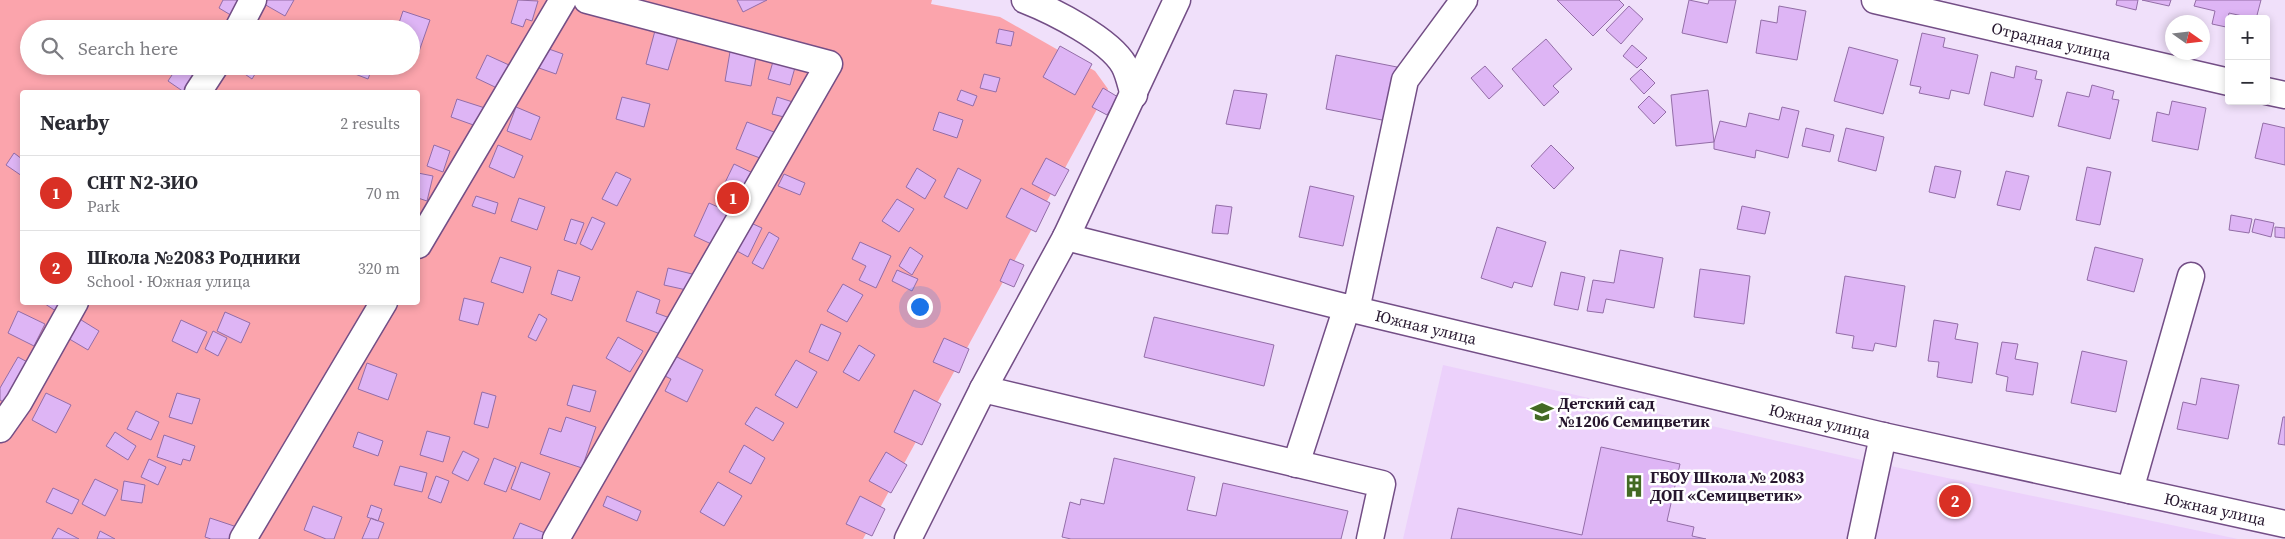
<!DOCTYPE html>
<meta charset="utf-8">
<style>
body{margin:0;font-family:"Source Serif 4",serif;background:#f7f7f7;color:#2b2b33}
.controls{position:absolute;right:15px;top:15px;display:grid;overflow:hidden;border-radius:5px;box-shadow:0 2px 8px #0003}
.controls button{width:45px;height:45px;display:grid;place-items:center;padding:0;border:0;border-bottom:1px solid #e1e1e2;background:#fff;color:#2b2b33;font:25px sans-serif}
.compass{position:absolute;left:2165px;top:15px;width:45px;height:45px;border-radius:50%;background:#fff;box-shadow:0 2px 8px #0003;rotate:104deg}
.you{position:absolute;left:919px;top:306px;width:18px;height:18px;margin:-12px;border:4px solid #fff;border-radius:50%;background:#1a73e8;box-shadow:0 0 0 8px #1a73e833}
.badge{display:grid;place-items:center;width:32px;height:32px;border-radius:50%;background:#d93025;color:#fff;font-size:16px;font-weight:700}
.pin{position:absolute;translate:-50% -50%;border:2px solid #fff;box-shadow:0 1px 5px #0006}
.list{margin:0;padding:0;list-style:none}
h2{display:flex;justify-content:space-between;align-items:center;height:65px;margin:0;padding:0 20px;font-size:21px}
h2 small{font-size:16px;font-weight:400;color:#7c7c81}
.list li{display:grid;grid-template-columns:32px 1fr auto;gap:15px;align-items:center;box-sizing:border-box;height:75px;padding:0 20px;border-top:1px solid #e1e1e2}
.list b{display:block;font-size:19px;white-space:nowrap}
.list p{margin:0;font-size:16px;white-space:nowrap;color:#7c7c81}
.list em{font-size:16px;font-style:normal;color:#7c7c81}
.icon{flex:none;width:28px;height:28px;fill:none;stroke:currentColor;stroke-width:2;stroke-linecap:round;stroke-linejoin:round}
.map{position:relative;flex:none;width:2285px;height:539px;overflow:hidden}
.search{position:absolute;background:#fff;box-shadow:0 2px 8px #0003;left:20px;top:20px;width:400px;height:55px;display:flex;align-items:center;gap:12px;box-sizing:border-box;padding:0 18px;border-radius:28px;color:#7c7c81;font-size:19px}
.panel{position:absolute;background:#fff;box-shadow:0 2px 8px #0003;left:20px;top:90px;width:400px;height:215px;border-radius:5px}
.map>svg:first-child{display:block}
.built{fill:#ecd1fb}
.green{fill:#fba4ac;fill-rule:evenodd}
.building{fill:#deb5f5;stroke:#936da7}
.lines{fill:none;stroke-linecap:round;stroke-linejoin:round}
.minor-casing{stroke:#734e86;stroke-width:29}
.minor{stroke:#fff;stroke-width:26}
.labels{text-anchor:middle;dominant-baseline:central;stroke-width:5;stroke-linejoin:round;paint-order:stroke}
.street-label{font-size:16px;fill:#26162e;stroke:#fff}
.poi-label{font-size:16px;font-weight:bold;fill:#26162e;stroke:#fff;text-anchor:start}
</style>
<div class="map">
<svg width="2285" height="539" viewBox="0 0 2285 539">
<rect width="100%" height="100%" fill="#f0e0fa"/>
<!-- built -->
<path class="built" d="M1443,365L1862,460L2238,539H1403Z"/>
<!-- green -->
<path class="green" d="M0,0H932L931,4L1000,17L1095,71L1108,89L863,539H0ZM29,29H411V66H29ZM22,92H418V302H22Z"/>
<!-- building -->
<path class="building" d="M223,0H244L234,17L219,8Z
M266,0H294L285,16L264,4Z
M518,0L538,1L532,21L526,19L523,27L511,23Z
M737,0H767L743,12Z
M1557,0H1619L1624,5L1593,36Z
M1689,0L1708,4L1709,0H1736L1727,43L1682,33Z
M2117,0H2138L2136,10L2116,5Z
M2142,0H2171L2169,6Z
M2196,0H2261L2256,19L2229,13L2226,27L2212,24L2215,11L2194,6Z
M1629,6L1643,19L1621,44L1606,30Z
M1779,6L1806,11L1797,60L1756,53L1761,20L1777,23Z
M403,11L430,20L416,60L411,58V29H397Z
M656,27L679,33L668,70L646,64Z
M999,29L1014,32L1011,46L996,43Z
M1922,33L1945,38L1943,47L1978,55L1969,94L1951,90L1949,99L1919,93L1921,87L1910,85Z
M1546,39L1572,69L1553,86L1559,92L1544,106L1512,69Z
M1632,45L1647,58L1637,68L1623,56Z
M731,46L757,51L751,86L725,81Z
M1060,46L1092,64L1075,95L1043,77Z
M1849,47L1898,60L1883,114L1834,101Z
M546,48L563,54L556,74L539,68Z
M487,55L509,65L497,88L476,78Z
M1336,55L1397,67L1387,121L1326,109Z
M774,58L796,64L790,85L768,79Z
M178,66H198L201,68L184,92L168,81Z
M233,66H260L252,79Z
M343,66H373L368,79L342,69Z
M1485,66L1503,86L1489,99L1471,78Z
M2016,66L2037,71L2035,79L2042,80L2033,117L1984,105L1991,72L2014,78Z
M1641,69L1655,83L1644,94L1630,79Z
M984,74L1000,78L996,92L980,88Z
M2092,85L2114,91L2112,99L2119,100L2110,139L2058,126L2067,92L2089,97Z
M1103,88L1118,97L1107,115L1092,107Z
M961,90L977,96L973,106L957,100Z
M1234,90L1267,94L1260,129L1226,124Z
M1708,90L1714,142L1676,146L1671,95Z
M1649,96L1666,112L1654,124L1638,107Z
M622,97L650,104L644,127L616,119Z
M777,97L796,103L792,119L772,114Z
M457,99L485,108L479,127L451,117Z
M2172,101L2206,108L2198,150L2152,141L2157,112L2169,115Z
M516,107L540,117L531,140L507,131Z
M1782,107L1799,111L1788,158L1756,150L1755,158L1714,149V142L1720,121L1746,127L1749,113L1779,120Z
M939,112L963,120L957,138L933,130Z
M747,122L774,132L769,145L768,161L736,149Z
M2263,123L2285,128V165L2255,158Z
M1806,128L1834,135L1830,152L1802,146Z
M1846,128L1884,137L1876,171L1838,161Z
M434,145L450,151L443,172L427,166Z
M498,145L523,156L514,178L489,167Z
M1551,145L1574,168L1554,189L1531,166Z
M14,153L22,159V176L6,165Z
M1046,158L1069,170L1055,196L1032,184Z
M734,164L757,175L743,204L720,193Z
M1935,166L1961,171L1955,198L1929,192Z
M2087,167L2111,172L2100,225L2076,220Z
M917,168L936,180L925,199L906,187Z
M958,168L981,180L967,209L944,197Z
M2006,171L2029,176L2020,210L1997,205Z
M616,172L631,179L617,206L602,199Z
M418,173L433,176L427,201L418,198Z
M784,174L805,183L800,195L778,186Z
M1310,186L1354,196L1343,246L1299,237Z
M1021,188L1050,203L1036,232L1006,217Z
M476,196L498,203L495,214L472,206Z
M519,198L545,207L537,230L511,221Z
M897,199L914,209L899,232L882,221Z
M709,203L736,215L720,248L694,236Z
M1216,205L1232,207L1228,234L1212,233Z
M1742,206L1770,212L1765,234L1737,229Z
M2231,215L2252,219L2249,233L2229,230Z
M592,217L605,223L592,250L580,244Z
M571,219L584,223L576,244L564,240Z
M2255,219L2274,223L2271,237L2252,232Z
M751,223L762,228L748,257L737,251Z
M1497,227L1546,242L1532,287L1514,282L1512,288L1481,278Z
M2275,227L2285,228V238L2275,237Z
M769,232L779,238L763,269L752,263Z
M860,242L891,256L876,288L859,280L866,266L852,259Z
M910,247L923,256L912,275L899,266Z
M2095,247L2143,259L2134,292L2087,280Z
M1620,250L1663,258L1654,308L1606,299L1603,313L1587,311L1593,280L1614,283Z
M500,257L531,267L523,293L491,282Z
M1010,259L1024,265L1014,287L1000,281Z
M668,268L696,275L691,291L664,285Z
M1700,269L1750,276L1744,324L1694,317Z
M558,270L580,277L572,301L551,294Z
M897,270L918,279L912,291L892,281Z
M1561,272L1585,277L1578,310L1554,305Z
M1845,276L1905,286L1896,347L1875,343L1873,351L1852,348L1854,336L1836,333Z
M843,284L863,295L847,322L827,311Z
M637,291L660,300L656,313L670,318L663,335L626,321Z
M464,298L484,303L478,325L459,320Z
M42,302H66L59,313Z
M18,311L45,324L34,346L8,333Z
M225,312L250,323L241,343L217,331Z
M539,314L547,319L536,341L528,337Z
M1154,317L1274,345L1264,386L1144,357Z
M78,318L99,331L88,350L66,337Z
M181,320L207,332L197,353L172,341Z
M1934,320L1958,324L1955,339L1978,343L1972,383L1937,377L1939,362L1928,361Z
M821,324L841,333L828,361L809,352Z
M213,331L227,338L218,356L205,349Z
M618,337L643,351L630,372L606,358Z
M944,338L969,349L959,373L933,362Z
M2002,342L2018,344L2015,359L2038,363L2033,395L2006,391L2008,377L1996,374Z
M859,345L875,355L859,381L843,372Z
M2082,351L2127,361L2116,412L2071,403Z
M675,356L703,370L687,402L665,391L671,379L665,376Z
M18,357L33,365L10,406L0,400V388Z
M796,360L817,372L797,408L775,395Z
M367,363L397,374L388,400L358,389Z
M2201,378L2239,385L2228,439L2177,429L2183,402L2196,405Z
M573,385L596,391L590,412L567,405Z
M914,390L941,404L922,445L894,432Z
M482,392L496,396L488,428L474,424Z
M46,393L71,405L56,433L32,420Z
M177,393L200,399L192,424L169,417Z
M756,407L784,423L773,441L745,424Z
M136,411L159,422L151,440L127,429Z
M566,417L596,427L582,468L540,454L549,428L561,432Z
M2283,417H2285V445L2278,444Z
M427,431L450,437L443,462L420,455Z
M115,432L136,446L128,460L106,446Z
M358,432L383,441L378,456L353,447Z
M164,435L195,446L190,461L183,459L181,465L157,457Z
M744,445L765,458L751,484L729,472Z
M1601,447L1680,464L1667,521L1694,527L1692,536L1706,539H1451L1458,508L1582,535Z
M463,451L479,459L468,481L452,473Z
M886,452L907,465L891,493L869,481Z
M494,458L516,467L506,492L484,484Z
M1114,458L1195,477L1187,510L1216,516L1223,483L1348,511L1341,539H1071L1062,537L1070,502L1080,505L1081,499L1104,504Z
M149,459L166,467L158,485L141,477Z
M521,462L550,473L540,500L511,489Z
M400,466L427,473L422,492L394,485Z
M436,476L449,481L441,503L428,498Z
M95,479L118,490L105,516L82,504Z
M124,481L145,485L142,503L121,500Z
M718,482L742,496L724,526L700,512Z
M53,488L79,500L72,514L46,502Z
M607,496L641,511L637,521L603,506Z
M860,496L885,509L872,536L846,524Z
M371,505L382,509L378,521L367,517Z
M313,506L342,517L334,539H326L304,530Z
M210,518L243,529L239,539H211L205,537Z
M371,518L384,523L378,539H362Z
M520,523L545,533L543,539H513Z
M58,528L79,539H52Z
M100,531L115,539H97Z"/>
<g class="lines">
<defs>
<g id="minor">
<path d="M1025,0C1053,11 1109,39 1124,65C1129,74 1131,86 1134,95"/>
<path id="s1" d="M1875,0L2229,82"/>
<path d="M238,29L253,0"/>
<path d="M2266,91L2285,95"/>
<path d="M198,92L215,66"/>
<path id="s2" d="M1066,237L1356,310L1883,436L2285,524"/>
<path d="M418,245L563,0"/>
<path d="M1356,310L1405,80L1464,0"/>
<path d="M983,389L1382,484L1370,539"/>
<path d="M0,429L19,402L75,302"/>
<path d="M1296,464L1347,307"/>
<path d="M2130,490L2191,276"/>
<path d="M243,539L384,302"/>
<path d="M556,539L829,64L587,0"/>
<path d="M908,539L983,389L1066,237L1177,0"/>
<path d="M1861,539L1883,436"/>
</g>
</defs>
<!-- minor casing -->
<use href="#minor" class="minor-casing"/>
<!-- minor -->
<use href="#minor" class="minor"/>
</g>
<!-- icons -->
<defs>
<symbol id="school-bare" viewBox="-9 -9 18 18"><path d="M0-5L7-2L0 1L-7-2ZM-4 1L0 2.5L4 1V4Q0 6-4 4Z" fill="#436a24" stroke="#fff" stroke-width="2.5" paint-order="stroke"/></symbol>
<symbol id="building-bare" viewBox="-9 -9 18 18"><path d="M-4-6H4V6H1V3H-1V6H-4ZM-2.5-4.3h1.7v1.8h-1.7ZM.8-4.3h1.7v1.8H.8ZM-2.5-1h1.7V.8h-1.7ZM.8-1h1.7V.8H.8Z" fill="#436a24" stroke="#fff" stroke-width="2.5" paint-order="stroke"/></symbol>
</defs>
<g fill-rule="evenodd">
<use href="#school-bare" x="1526" y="396" width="32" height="32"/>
<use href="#building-bare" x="1618" y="470" width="32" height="32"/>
</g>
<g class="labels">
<!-- street labels -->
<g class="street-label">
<text stroke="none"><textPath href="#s1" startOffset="181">Отрадная улица</textPath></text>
<text stroke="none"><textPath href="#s2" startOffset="371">Южная улица</textPath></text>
<text stroke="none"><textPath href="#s2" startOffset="776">Южная улица</textPath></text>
<text stroke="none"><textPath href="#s2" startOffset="1181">Южная улица</textPath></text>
</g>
<!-- poi labels -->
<g class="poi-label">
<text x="1558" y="403">Детский сад<tspan x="1558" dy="18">№1206 Семицветик</tspan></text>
<text x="1650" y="477">ГБОУ Школа № 2083<tspan x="1650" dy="18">ДОП «Семицветик»</tspan></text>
</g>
</g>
</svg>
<div class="controls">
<button>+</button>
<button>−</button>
</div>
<svg class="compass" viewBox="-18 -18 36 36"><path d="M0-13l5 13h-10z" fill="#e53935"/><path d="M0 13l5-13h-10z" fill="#7c7c81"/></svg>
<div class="you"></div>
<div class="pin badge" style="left:733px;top:198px">1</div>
<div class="pin badge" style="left:1955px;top:501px">2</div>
<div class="search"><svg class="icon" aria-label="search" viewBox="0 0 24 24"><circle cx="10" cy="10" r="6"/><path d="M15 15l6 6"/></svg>Search here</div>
<section class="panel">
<h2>Nearby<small>2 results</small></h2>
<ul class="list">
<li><span class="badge">1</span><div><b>СНТ N2-ЗИО</b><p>Park</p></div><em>70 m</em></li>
<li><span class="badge">2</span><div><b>Школа №2083 Родники</b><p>School · Южная улица</p></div><em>320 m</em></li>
</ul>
</section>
</div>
